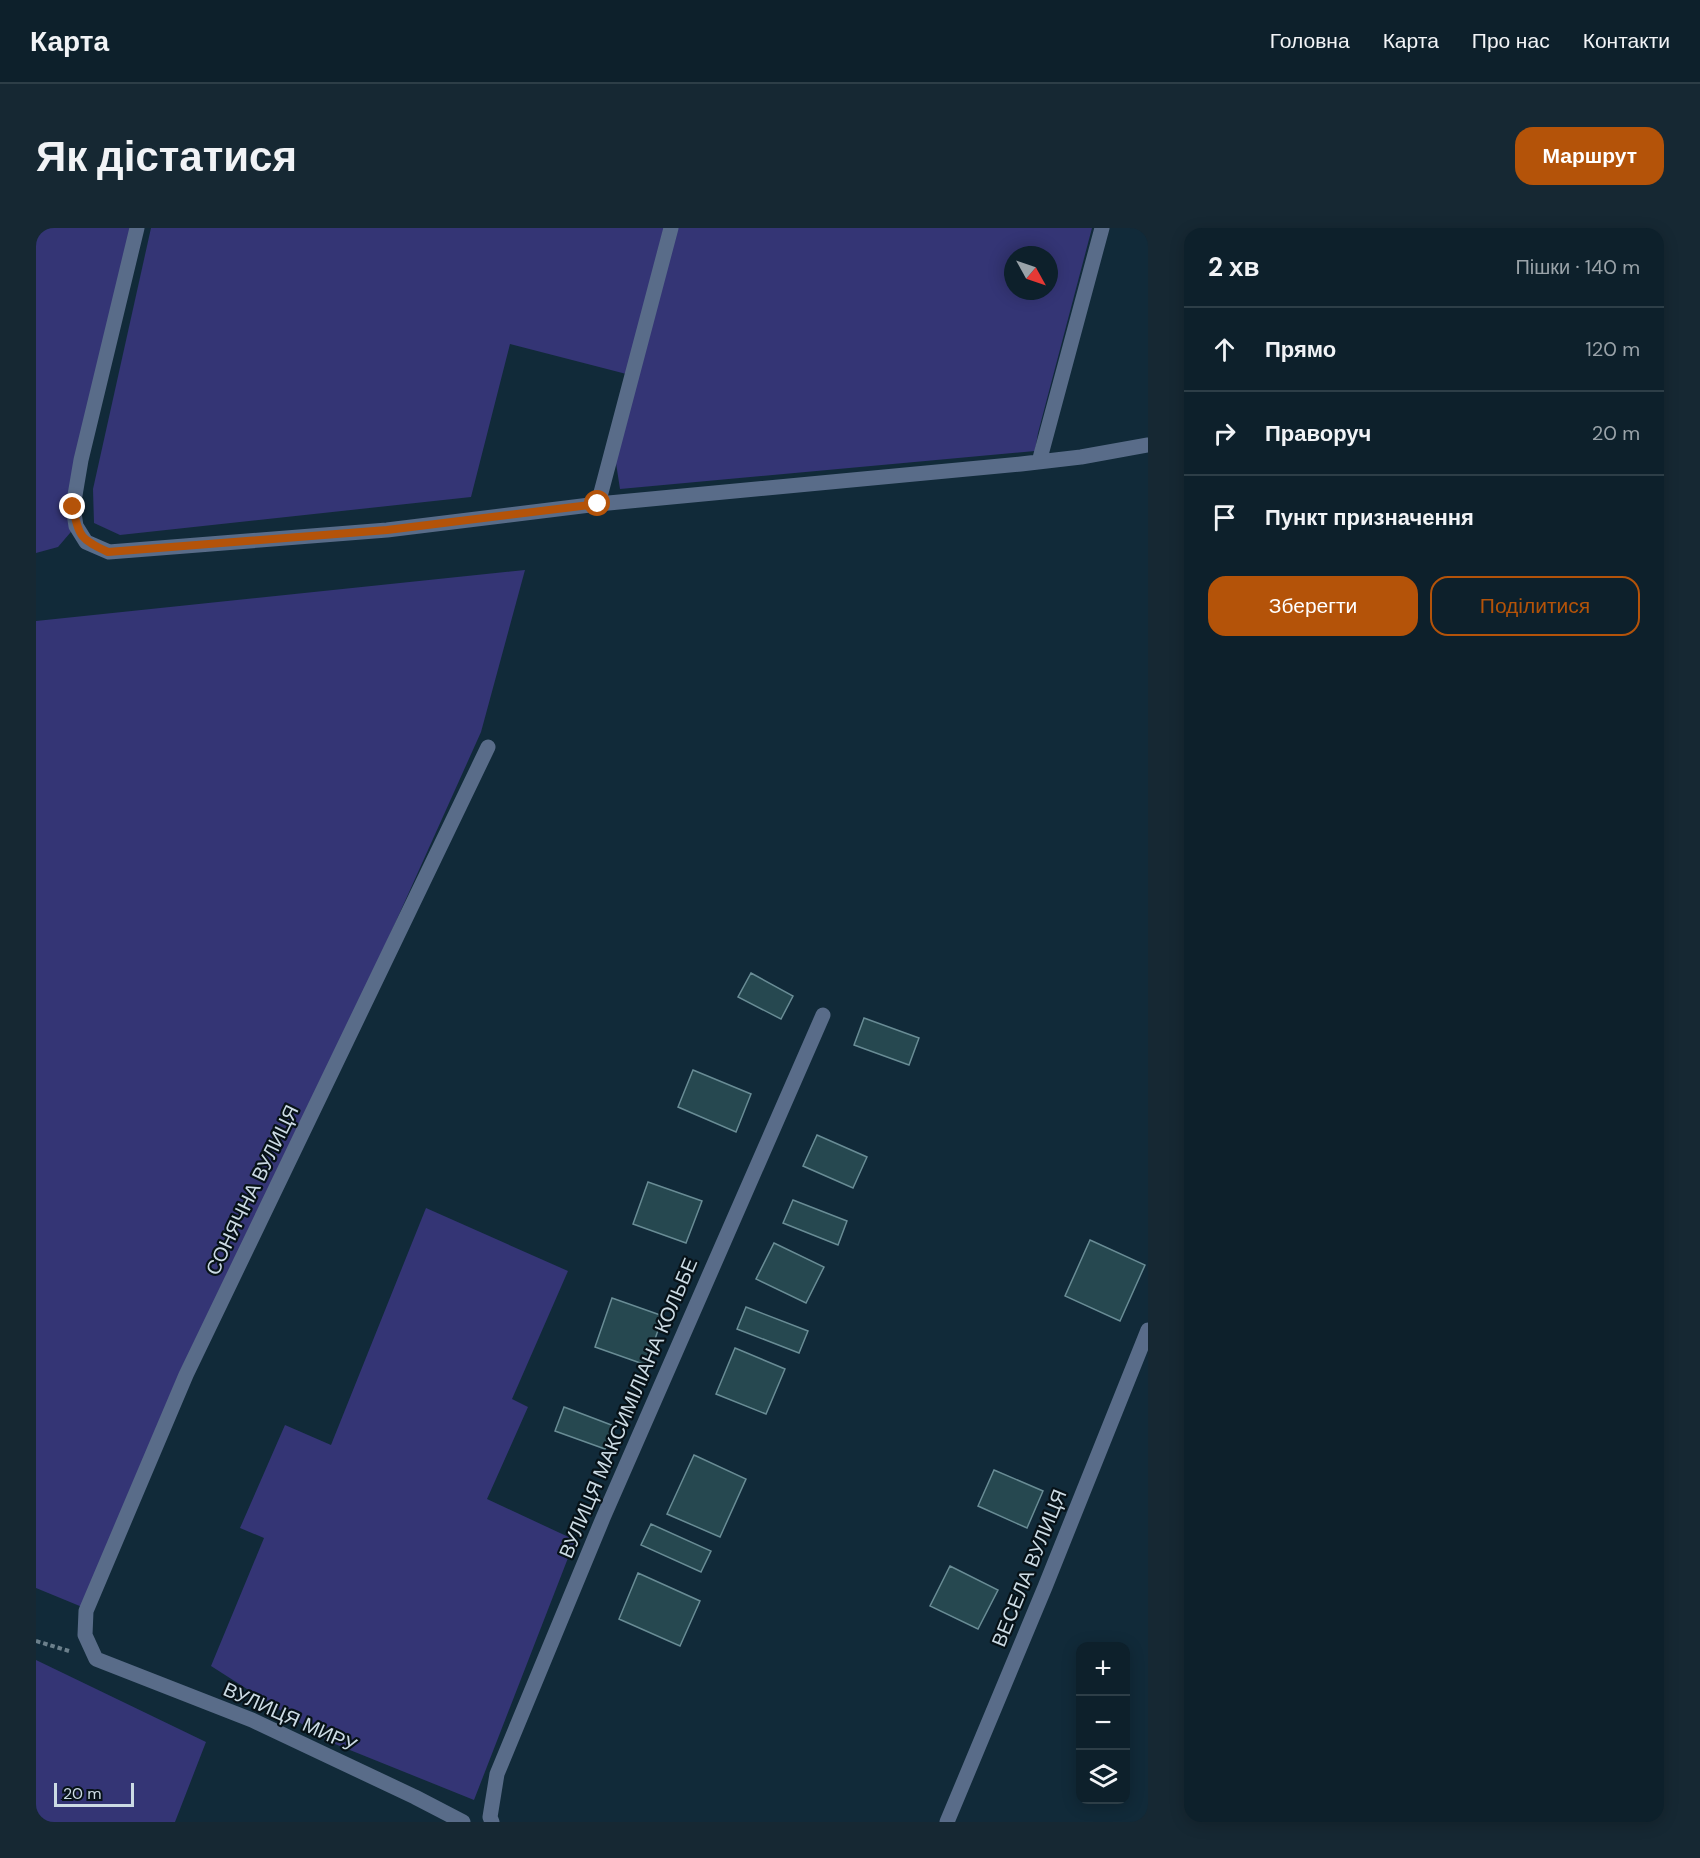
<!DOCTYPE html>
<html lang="uk">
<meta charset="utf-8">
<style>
body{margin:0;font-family:"DM Sans",sans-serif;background:#162833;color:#f1f3f6}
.controls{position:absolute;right:18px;bottom:18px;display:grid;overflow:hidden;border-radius:12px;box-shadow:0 3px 15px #0003}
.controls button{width:54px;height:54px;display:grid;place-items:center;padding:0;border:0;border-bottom:2px solid #2d3e47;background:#0d202b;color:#f1f3f6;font:30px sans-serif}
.compass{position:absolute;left:968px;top:18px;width:54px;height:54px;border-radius:50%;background:#0d202b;box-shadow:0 3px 15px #0003;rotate:130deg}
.scale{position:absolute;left:18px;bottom:15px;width:80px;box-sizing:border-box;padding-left:6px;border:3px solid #ccdbe4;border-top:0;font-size:16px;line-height:21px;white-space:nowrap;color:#ccdbe4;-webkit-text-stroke:4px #071218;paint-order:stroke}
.stop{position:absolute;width:18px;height:18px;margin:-14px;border:4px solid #b45309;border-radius:50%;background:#fff}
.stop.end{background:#b45309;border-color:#fff;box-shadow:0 2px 6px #0008}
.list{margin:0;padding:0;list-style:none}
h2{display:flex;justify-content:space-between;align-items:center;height:78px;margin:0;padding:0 24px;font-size:26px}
h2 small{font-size:20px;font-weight:400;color:#9aa3a9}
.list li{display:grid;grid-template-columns:39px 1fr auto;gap:18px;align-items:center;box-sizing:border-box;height:84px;padding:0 24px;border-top:2px solid #2d3e47}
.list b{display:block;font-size:22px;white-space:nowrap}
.list em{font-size:20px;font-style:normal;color:#9aa3a9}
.actions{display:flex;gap:12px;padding:18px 24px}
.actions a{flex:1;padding:14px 0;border:2px solid #b45309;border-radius:18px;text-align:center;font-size:21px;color:#b45309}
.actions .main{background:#b45309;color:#fff}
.icon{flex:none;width:33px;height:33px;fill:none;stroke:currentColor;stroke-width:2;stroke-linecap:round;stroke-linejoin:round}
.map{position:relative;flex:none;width:1112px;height:1594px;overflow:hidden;border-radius:18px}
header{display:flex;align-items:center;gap:36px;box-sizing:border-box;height:84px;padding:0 30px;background:#0d202b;border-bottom:2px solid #2d3e47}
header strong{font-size:28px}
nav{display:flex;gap:33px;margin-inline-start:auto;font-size:21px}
.intro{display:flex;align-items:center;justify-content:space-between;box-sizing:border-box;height:144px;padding:0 36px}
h1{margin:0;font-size:42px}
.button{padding:15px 27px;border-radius:18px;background:#b45309;color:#fff;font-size:21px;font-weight:700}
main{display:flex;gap:36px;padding:0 36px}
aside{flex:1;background:#0d202b;border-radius:18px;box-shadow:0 3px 15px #0003}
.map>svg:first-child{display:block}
.green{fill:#343575;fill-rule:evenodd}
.building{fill:#264850;stroke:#698c95;stroke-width:1.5}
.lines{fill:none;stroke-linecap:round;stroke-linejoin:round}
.path{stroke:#6c808c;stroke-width:4;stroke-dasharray:4.5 3;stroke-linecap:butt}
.minor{stroke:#596c89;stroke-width:15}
.route{stroke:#b45309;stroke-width:8}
.labels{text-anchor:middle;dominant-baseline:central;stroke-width:4.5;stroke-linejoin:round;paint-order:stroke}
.street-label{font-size:20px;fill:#ccdbe4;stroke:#071218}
</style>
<header>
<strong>Карта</strong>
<nav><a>Головна</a><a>Карта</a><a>Про нас</a><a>Контакти</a></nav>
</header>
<div class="intro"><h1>Як дістатися</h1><a class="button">Маршрут</a></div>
<main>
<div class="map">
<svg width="1112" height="1594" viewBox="0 0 1112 1594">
<rect width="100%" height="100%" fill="#112a39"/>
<!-- green -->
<path class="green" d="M0,0H101L45,232L40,298L22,319L0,325Z
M115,0H1056L1002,205L999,223L584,261L578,222L602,149L474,116L435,269L84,307L58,295L57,261ZM977,27H1013V63H977Z
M489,342L445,504L51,1381L0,1360V393Z
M390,980L532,1043L476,1171L492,1179L451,1271L539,1312L438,1572L294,1514L175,1438L228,1310L204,1300L249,1197L295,1217Z
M0,1432L170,1514L139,1594H0Z"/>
<!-- building -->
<path class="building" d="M715,745L757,768L745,791L702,769Z
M828,790L883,810L873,837L818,817Z
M657,842L715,866L700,904L642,879Z
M781,907L831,929L817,960L767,938Z
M612,954L666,973L650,1015L597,996Z
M757,972L811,993L802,1017L747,995Z
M1054,1012L1109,1037L1084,1093L1029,1068Z
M738,1015L788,1039L770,1075L720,1051Z
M576,1070L627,1088L610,1137L559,1119Z
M710,1079L772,1103L763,1125L701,1101Z
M699,1120L749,1141L730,1186L680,1166Z
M528,1179L578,1198L569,1221L519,1203Z
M658,1227L710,1251L684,1309L631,1286Z
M958,1242L1007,1263L991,1300L942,1278Z
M615,1296L675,1323L665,1344L605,1317Z
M914,1338L962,1362L942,1401L894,1378Z
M602,1345L664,1373L644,1418L583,1391Z"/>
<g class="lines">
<!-- path -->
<path class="path" d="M0,1413L33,1423"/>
<!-- minor -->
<path class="minor" d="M101,0L45,232L37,279L40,298L50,314L73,324L351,302L562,276L985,236L1045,229L1112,217
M1003,234L1066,0
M562,276L635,0
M427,1594L379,1569L216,1492L60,1431L49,1407L50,1383L150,1147L452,519
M456,1594L454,1589L461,1546L567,1290L787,787
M911,1594L1009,1359L1112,1102"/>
</g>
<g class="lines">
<!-- route -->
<path class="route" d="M37,279C42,309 46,312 72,324L351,302L562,276"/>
</g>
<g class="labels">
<!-- street labels -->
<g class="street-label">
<text transform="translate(216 962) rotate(-64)">СОНЯЧНА ВУЛИЦЯ</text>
<text transform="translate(592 1180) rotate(-67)">ВУЛИЦЯ МАКСИМІЛІАНА КОЛЬБЕ</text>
<text transform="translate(993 1340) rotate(-68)">ВЕСЕЛА ВУЛИЦЯ</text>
<text transform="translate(254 1489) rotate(24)">ВУЛИЦЯ МИРУ</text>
</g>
</g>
</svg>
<div class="controls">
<button>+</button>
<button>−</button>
<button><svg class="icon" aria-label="layers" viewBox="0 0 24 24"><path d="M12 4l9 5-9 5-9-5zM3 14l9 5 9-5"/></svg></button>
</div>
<svg class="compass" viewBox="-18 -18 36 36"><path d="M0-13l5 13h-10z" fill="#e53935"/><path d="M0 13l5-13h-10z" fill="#9aa3a9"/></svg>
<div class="scale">20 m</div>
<div class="stop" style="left:562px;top:276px"></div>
<div class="stop end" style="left:37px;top:279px"></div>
</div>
<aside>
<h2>2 хв<small>Пішки · 140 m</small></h2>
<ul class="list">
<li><svg class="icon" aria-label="ahead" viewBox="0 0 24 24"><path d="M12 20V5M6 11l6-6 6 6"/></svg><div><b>Прямо</b></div><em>120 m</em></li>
<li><svg class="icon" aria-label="right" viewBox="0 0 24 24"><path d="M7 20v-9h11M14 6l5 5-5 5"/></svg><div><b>Праворуч</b></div><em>20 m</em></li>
<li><svg class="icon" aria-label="arrive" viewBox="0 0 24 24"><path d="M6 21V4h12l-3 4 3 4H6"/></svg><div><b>Пункт призначення</b></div></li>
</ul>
<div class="actions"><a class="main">Зберегти</a><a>Поділитися</a></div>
</aside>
</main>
